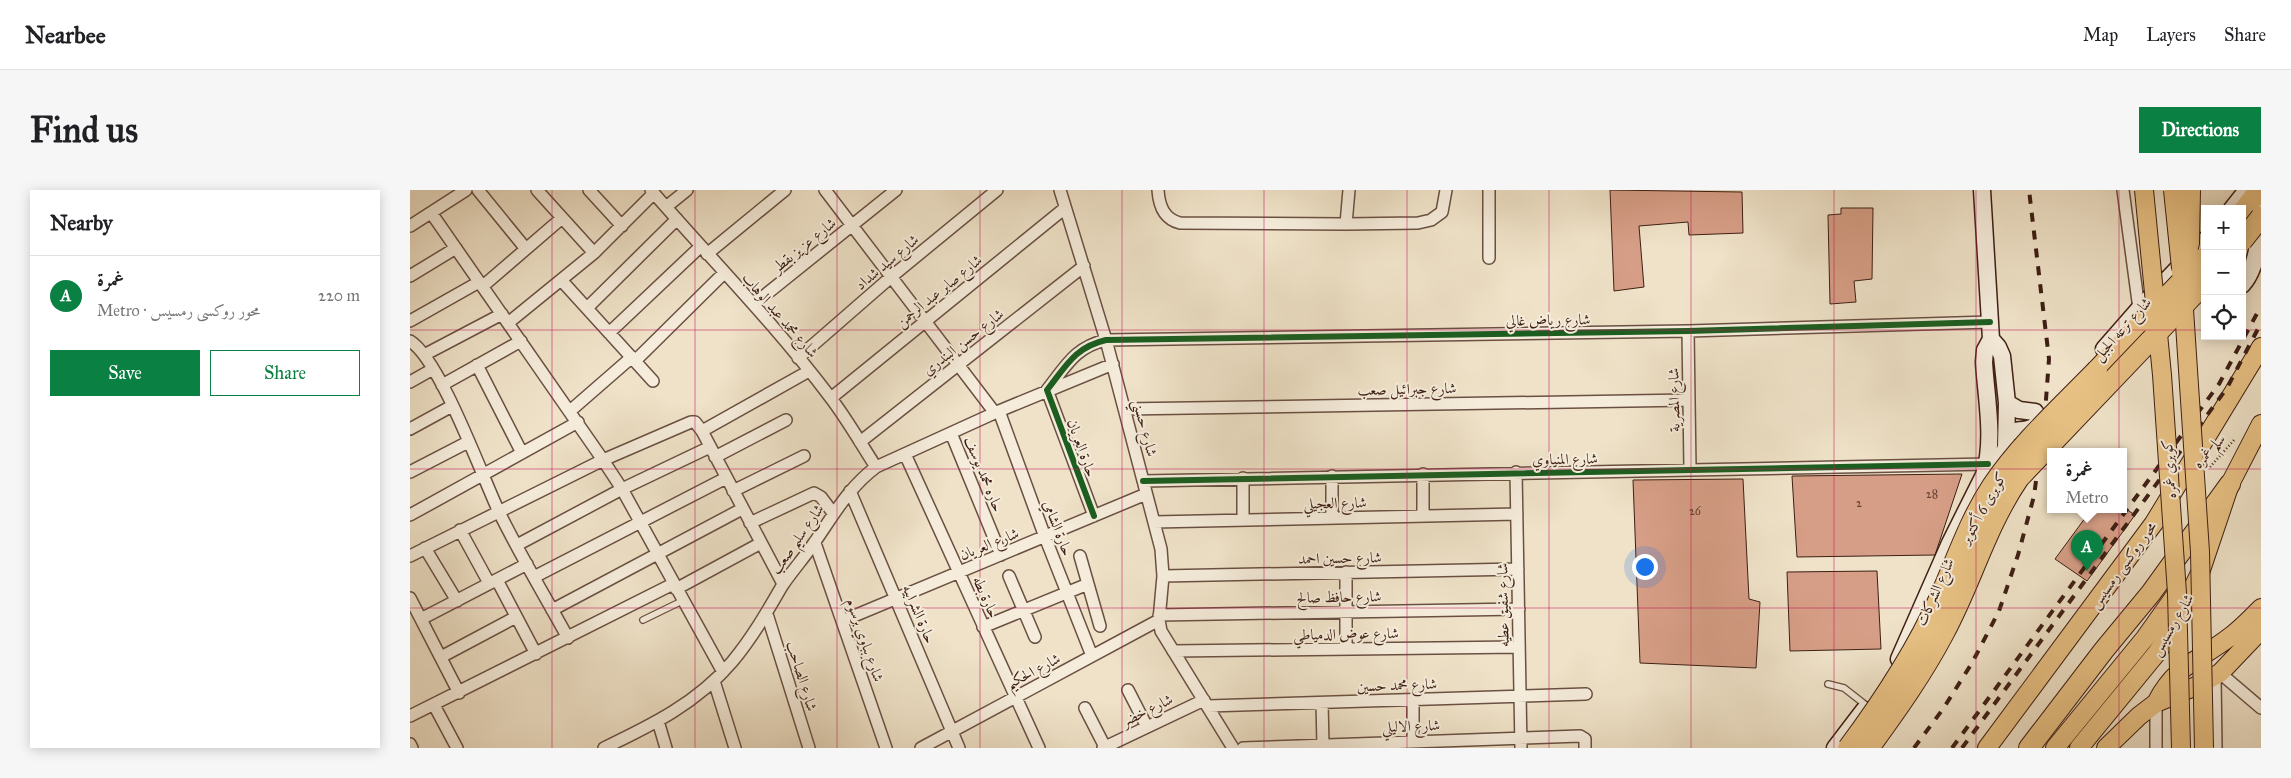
<!DOCTYPE html>
<meta charset="utf-8">
<style>
body{margin:0;font-family:"IM FELL Great Primer",Amiri,serif;background:#f6f6f6;color:#202124}
.controls{position:absolute;right:15px;top:15px;display:grid;overflow:hidden;border-radius:0px;box-shadow:0 2px 12px #0003}
.controls button{width:45px;height:45px;display:grid;place-items:center;padding:0;border:0;border-bottom:1px solid #e0e0e0;background:#fff;color:#202124;font:25px sans-serif}
.you{position:absolute;left:1234px;top:376px;width:18px;height:18px;margin:-12px;border:4px solid #fff;border-radius:50%;background:#1a73e8;box-shadow:0 0 0 8px #1a73e833}
.badge{display:grid;place-items:center;width:32px;height:32px;border-radius:50%;background:#0b8043;color:#fff;font-size:16px;font-weight:700}
.pin{position:absolute;translate:-50% -41px;filter:drop-shadow(0 1px 2px #0008)}
.pin::after{content:'';position:absolute;top:26px;width:18px;height:15px;background:inherit;clip-path:polygon(0 0,100% 0,50% 100%)}
.popup{position:absolute;left:1637px;top:258px;width:80px;height:65px;box-sizing:border-box;display:grid;place-content:center;border-radius:0px;background:#fff;filter:drop-shadow(0 1px 4px #0005);font-size:16px;white-space:nowrap;color:#757577}
.popup b{font-size:19px;color:#202124}
.popup::after{content:'';position:absolute;left:50%;top:100%;margin-left:-10px;border:10px solid transparent;border-top-color:#fff}
.list{margin:0;padding:0;list-style:none}
h2{display:flex;justify-content:space-between;align-items:center;height:65px;margin:0;padding:0 20px;font-size:21px}
h2 small{font-size:16px;font-weight:400;color:#757577}
.list li{display:grid;grid-template-columns:32px 1fr auto;gap:15px;align-items:center;box-sizing:border-box;height:80px;padding:0 20px;border-top:1px solid #e0e0e0}
.list b{display:block;font-size:19px;white-space:nowrap}
.list p{margin:0;font-size:16px;white-space:nowrap;color:#757577}
.list em{font-size:16px;font-style:normal;color:#757577}
.actions{display:flex;gap:10px;padding:15px 20px}
.actions a{flex:1;padding:11px 0;border:1px solid #0b8043;border-radius:0px;text-align:center;font-size:18px;color:#0b8043}
.actions .main{background:#0b8043;color:#fff}
.icon{flex:none;width:28px;height:28px;fill:none;stroke:currentColor;stroke-width:2;stroke-linecap:round;stroke-linejoin:round}
.map{position:relative;flex:none;width:1851px;height:558px;overflow:hidden;border-radius:0px}
header{display:flex;align-items:center;gap:30px;box-sizing:border-box;height:70px;padding:0 25px;background:#fff;border-bottom:1px solid #e0e0e0}
header strong{font-size:24px}
nav{display:flex;gap:28px;margin-inline-start:auto;font-size:18px}
.intro{display:flex;align-items:center;justify-content:space-between;box-sizing:border-box;height:120px;padding:0 30px}
h1{margin:0;font-size:35px}
.button{padding:12px 22px;border-radius:0px;background:#0b8043;color:#fff;font-size:18px;font-weight:700}
main{display:flex;gap:30px;padding:0 30px}
aside{flex:1;background:#fff;border-radius:0px;box-shadow:0 2px 12px #0003}
.map>svg:first-child{display:block}
.building{fill:#d69e86;stroke:#3e1f15}
.lines{fill:none;stroke-linecap:round;stroke-linejoin:round}
.lane-casing{stroke:#6a5042;stroke-width:8}
.street-casing{stroke:#6a5042;stroke-width:14}
.secondary-casing{stroke:#3e1f15;stroke-width:19}
.primary-casing{stroke:#3e1f15;stroke-width:20}
.highway-casing{stroke:#3e1f15;stroke-width:22}
.path{stroke:#3e1f15;stroke-width:2.5;stroke-dasharray:1 2.5;stroke-linecap:butt}
.lane{stroke:#f5ecdb;stroke-width:5.5}
.street{stroke:#f5ecdb;stroke-width:11}
.secondary{stroke:#f5ecdb;stroke-width:16}
.primary{stroke:#e8c184;stroke-width:18}
.highway{stroke:#e8c184;stroke-width:20}
.rail{stroke:#3e1f15;stroke-width:4;stroke-dasharray:9 9;stroke-linecap:butt}
.primary-bridge-casing{stroke:#3e1f15;stroke-width:20;stroke-linecap:butt}
.highway-bridge-casing{stroke:#3e1f15;stroke-width:22;stroke-linecap:butt}
.primary-bridge{stroke:#e8c184;stroke-width:18}
.highway-bridge{stroke:#e8c184;stroke-width:20}
.cycleway-casing{stroke:#f5ecdb;stroke-width:9}
.cycleway{stroke:#1b5e20;stroke-width:6}
.grid{fill:none;stroke:#c2185b;stroke-width:1;stroke-opacity:0.55}
.labels{text-anchor:middle;dominant-baseline:central;stroke-width:4;stroke-linejoin:round;paint-order:stroke}
.number-label{font-size:12px;fill:#643f31}
.street-label{font-size:15px;fill:#3e1f15;stroke:#f5ecdb}
</style>
<header>
<strong>Nearbee</strong>
<nav><a>Map</a><a>Layers</a><a>Share</a></nav>
</header>
<div class="intro"><h1>Find us</h1><a class="button">Directions</a></div>
<main>
<aside>
<h2>Nearby<small></small></h2>
<ul class="list">
<li><span class="badge">A</span><div><b>غمرة</b><p>Metro · محور روكسى رمسيس</p></div><em>220 m</em></li>
</ul>
<div class="actions"><a class="main">Save</a><a>Share</a></div>
</aside>
<div class="map">
<svg width="1851" height="558" viewBox="0 0 1851 558">
<rect width="100%" height="100%" fill="#efe2c8"/>
<filter id="stains"><feTurbulence type="fractalNoise" baseFrequency=".004" numOctaves="4"/><feColorMatrix values="0 0 0 0 .2 0 0 0 0 .09 0 0 0 0 .02 0 0 0 .5 -.17"/></filter>
<radialGradient id="worn" r=".72"><stop offset=".6" stop-color="#630" stop-opacity="0"/><stop offset="1" stop-color="#630" stop-opacity=".3"/></radialGradient>
<!-- building -->
<path class="building" d="M1200,0L1332,2L1333,43L1279,45L1278,32L1229,36L1234,97L1204,101Z
M1431,18H1463L1462,89L1444,91L1446,112L1420,114L1418,25L1431,24Z
M1552,284L1525,365L1387,367L1382,286Z
M1333,289L1339,409L1350,412L1346,478L1230,473L1223,290Z
M1713,317L1725,325L1677,391L1645,369L1681,320H1713Z
M1467,381L1471,459L1380,461L1377,382Z"/>
<g class="lines">
<defs>
<path id="lane" d="M233,430L272,411
M1418,494L1434,498L1457,516"/>
<path id="street" d="M68,0L116,59
M127,0L184,63
M179,0L212,36
M241,0C301,69 365,134 420,207C437,229 451,254 466,277
M415,0L585,223
M650,0L696,150L751,359L753,386L749,430L751,441L823,558
M748,0C749,16 754,29 770,33L936,34L1008,33L1021,30L1032,22L1036,0
M1079,0V68
M1713,0L1729,119
M256,17L277,0
M22,24L193,270L212,299L313,482
M936,34L939,0
M0,36L56,0
M297,64L375,0
M0,86L46,58
M152,91L243,191
M73,96L152,28
M344,114L486,0
M177,118L267,29
M0,131L69,92
M98,133L184,63L244,3
M1278,141L1280,279
M199,143L291,56
M0,151C30,169 72,286 89,322C110,365 135,406 158,448
M14,165L92,124
M388,168L481,87L587,0
M225,171L314,83
M67,175L112,263
M0,192L23,179
M32,195L111,151
M421,208L655,18
M714,219L1279,210
M160,221L222,167
M589,221L635,347L682,466
M0,239L42,216
M292,241L399,181
M541,243L591,365
M450,252L674,76
M495,264L629,558
M305,267L376,230
M0,282L58,252
M1106,282L1111,558
M1013,284V326
M833,288V330
M733,291L1578,274
M323,301L394,266
M440,301L549,558
M0,325L168,232
M684,326L637,200C656,176 665,157 696,150L1278,141L1580,132
M922,328V286
M744,332L1107,324
M340,333L404,303L411,307L423,323
M50,340L79,393
M405,353L476,558
M107,355L212,299L300,257
M15,358L47,411
M0,366L193,270L281,232H285L292,241L373,394
M670,366L690,436
M599,386L625,447
M753,386L1108,379
M124,387L316,288
M87,390L126,464
M266,399L351,353
M0,408L49,503
M142,420L332,319
M357,424L399,558
M749,425L1109,419
M11,429L117,374
M432,431L736,304
M573,437L678,394
M936,459V382
M763,461L1109,457
M31,467L106,427
M1810,483L1851,518
M1805,486L1806,558
M304,491L325,558
M718,500L737,537
M1003,510V558
M912,513L913,555
M1746,513V558
M24,515L47,558
M798,516L1176,504
M675,518L695,557
M0,526L263,394
M248,531L256,558
M0,554L2,558
M194,558C242,535 287,513 322,472C342,448 357,422 372,396C382,381 394,368 404,353C423,326 438,298 466,277L589,221L703,174
M511,558L749,430
M693,558L794,510
M833,558L1170,546L1175,549V558"/>
<path id="secondary" d="M1822,19L1837,0
M1832,95C1851,74 1850,33 1851,4
M1581,149L1588,157L1592,166L1597,213L1596,257L1586,281
M1694,159L1729,119L1795,50
M1597,213L1609,220L1625,222L1629,228
M1597,243C1610,238 1627,243 1630,227
M1489,469L1540,353L1574,285C1585,250 1576,208 1574,172L1575,160L1581,149L1572,0
M1425,558L1454,520"/>
<path id="primary" d="M1746,513C1765,476 1786,472 1817,449C1830,440 1840,429 1851,418
M1577,558L1744,333L1851,157
M1645,558L1735,448L1767,403
M1669,558L1746,464L1763,439L1790,383L1820,294L1851,234
M1696,558L1729,526L1746,513L1786,496L1810,483L1851,440"/>
<path id="highway" d="M1832,23L1849,0
M1687,180L1733,131
M1619,558L1694,460L1741,403L1820,294"/>
</defs>
<!-- lane casing -->
<use href="#lane" class="lane-casing"/>
<!-- street casing -->
<use href="#street" class="street-casing"/>
<!-- secondary casing -->
<use href="#secondary" class="secondary-casing"/>
<!-- primary casing -->
<use href="#primary" class="primary-casing"/>
<!-- highway casing -->
<use href="#highway" class="highway-casing"/>
<!-- path -->
<path class="path" d="M1800,277L1825,249"/>
<!-- lane -->
<use href="#lane" class="lane"/>
<!-- street -->
<use href="#street" class="street"/>
<!-- secondary -->
<use href="#secondary" class="secondary"/>
<!-- primary -->
<use href="#primary" class="primary"/>
<!-- highway -->
<use href="#highway" class="highway"/>
<!-- rail -->
<path class="rail" d="M1504,558L1533,519L1562,473L1589,421L1608,365L1624,306L1635,223L1639,169L1619,0
M1542,558L1809,194L1851,116
M1552,558L1817,198L1851,133"/>
<defs>
<path id="primary-bridge" d="M1734,0L1752,185L1767,403L1771,558
M1763,0L1771,78
M1773,104L1790,362L1794,558"/>
<path id="highway-bridge" d="M1832,51L1851,27
M1772,83L1779,53L1780,0
M1733,131L1795,67
M1438,558C1473,511 1505,463 1529,409C1546,371 1559,331 1582,296C1611,253 1651,217 1687,180
M1459,558C1486,521 1513,483 1534,443C1562,391 1575,338 1609,288L1795,93"/>
</defs>
<!-- primary-bridge casing -->
<use href="#primary-bridge" class="primary-bridge-casing"/>
<!-- highway-bridge casing -->
<use href="#highway-bridge" class="highway-bridge-casing"/>
<!-- primary-bridge -->
<use href="#primary-bridge" class="primary-bridge"/>
<!-- highway-bridge -->
<use href="#highway-bridge" class="highway-bridge"/>
<defs>
<path id="cycleway" d="M733,291L1578,274
M684,326L637,200C656,176 665,157 696,150L1278,141L1580,132"/>
</defs>
<!-- cycleway casing -->
<use href="#cycleway" class="cycleway-casing"/>
<!-- cycleway -->
<use href="#cycleway" class="cycleway"/>
</g>
<!-- grid -->
<path class="grid" d="M142,0V558M285,0V558M427,0V558M570,0V558M712,0V558M854,0V558M997,0V558M1139,0V558M1281,0V558M1424,0V558M1566,0V558M1709,0V558M0,140H1795M1832,140H1851M0,279H1851M0,418H1851"/>
<g class="labels">
<!-- number labels -->
<g class="number-label">
<text x="1522" y="304">28</text>
<text x="1449" y="313">2</text>
<text x="1285" y="321">26</text>
</g>
<!-- street labels -->
<g class="street-label">
<text transform="translate(394 55) rotate(-39)">شارع عزيز بقطر</text>
<text transform="translate(477 72) rotate(-40)">شارع سيد شداد</text>
<text transform="translate(529 101) rotate(-39)">شارع صابر عبد الرحمن</text>
<text transform="translate(370 125) rotate(49)">شارع محمد عبد الوهاب</text>
<text transform="translate(1138 130) rotate(-1)">شارع رياض غالي</text>
<text transform="translate(1712 139) rotate(-48)">شارع ترعه الجبل</text>
<text transform="translate(553 152) rotate(-38)">شارع حسن البندري</text>
<text transform="translate(997 199) rotate(-1)">شارع جبرائيل صعب</text>
<text transform="translate(1264 210) rotate(-91)">شارع المصرية</text>
<text transform="translate(735 238) rotate(75)">شارع حسني</text>
<text transform="translate(672 258) rotate(70)">حارة العريان</text>
<text transform="translate(1799 261) rotate(-48)">سلم غمره</text>
<text transform="translate(1155 269) rotate(-1)">شارع المنياوي</text>
<text transform="translate(1759 279) rotate(-94)">كوبري غمره</text>
<text transform="translate(574 284) rotate(68)">حاره محمد يوسف</text>
<text transform="translate(925 313) rotate(-1)">شارع العجيلي</text>
<text transform="translate(1573 318) rotate(-61)">كوبرى 6 أكتوبر</text>
<text transform="translate(648 338) rotate(69)">حارة الشامي</text>
<text transform="translate(387 349) rotate(-55)">شارع سليم صعب</text>
<text transform="translate(579 354) rotate(-22)">شارع العريان</text>
<text transform="translate(930 368) rotate(-1)">شارع حسين احمد</text>
<text transform="translate(1713 375) rotate(-54)">محور روكسى رمسيس</text>
<text transform="translate(1525 402) rotate(-66)">شارع الشركات</text>
<text transform="translate(576 407) rotate(66)">حارة بطه</text>
<text transform="translate(929 407) rotate(-1)">شارع حافظ صالح</text>
<text transform="translate(1093 415) rotate(-91)">شارع شفيق عطيه</text>
<text transform="translate(509 424) rotate(67)">حارة الشرابيه</text>
<text transform="translate(1762 435) rotate(-59)">شارع رمسيس</text>
<text transform="translate(936 444) rotate(-1)">شارع عوض الدمياطي</text>
<text transform="translate(455 450) rotate(71)">شارع بباوي برسوم</text>
<text transform="translate(623 481) rotate(-28)">شارع الحكيم</text>
<text transform="translate(392 486) rotate(73)">شارع الصاحب</text>
<text transform="translate(987 495) rotate(-2)">شارع محمد حسين</text>
<text transform="translate(737 520) rotate(-26)">شارع خضر</text>
<text transform="translate(1001 536) rotate(-2)">شارع الاليلي</text>
</g>
</g>
<rect width="100%" height="100%" filter="url(#stains)"/>
<rect width="100%" height="100%" fill="url(#worn)"/>
</svg>
<div class="controls">
<button>+</button>
<button>−</button>
<button><svg class="icon" aria-label="locate" viewBox="0 0 24 24"><circle cx="12" cy="12" r="6"/><path d="M12 2v4M12 18v4M2 12h4M18 12h4"/></svg></button>
</div>
<div class="you"></div>
<div class="pin badge" style="left:1677px;top:381px">A</div>
<div class="popup"><b>غمرة</b>Metro</div>
</div>
</main>
